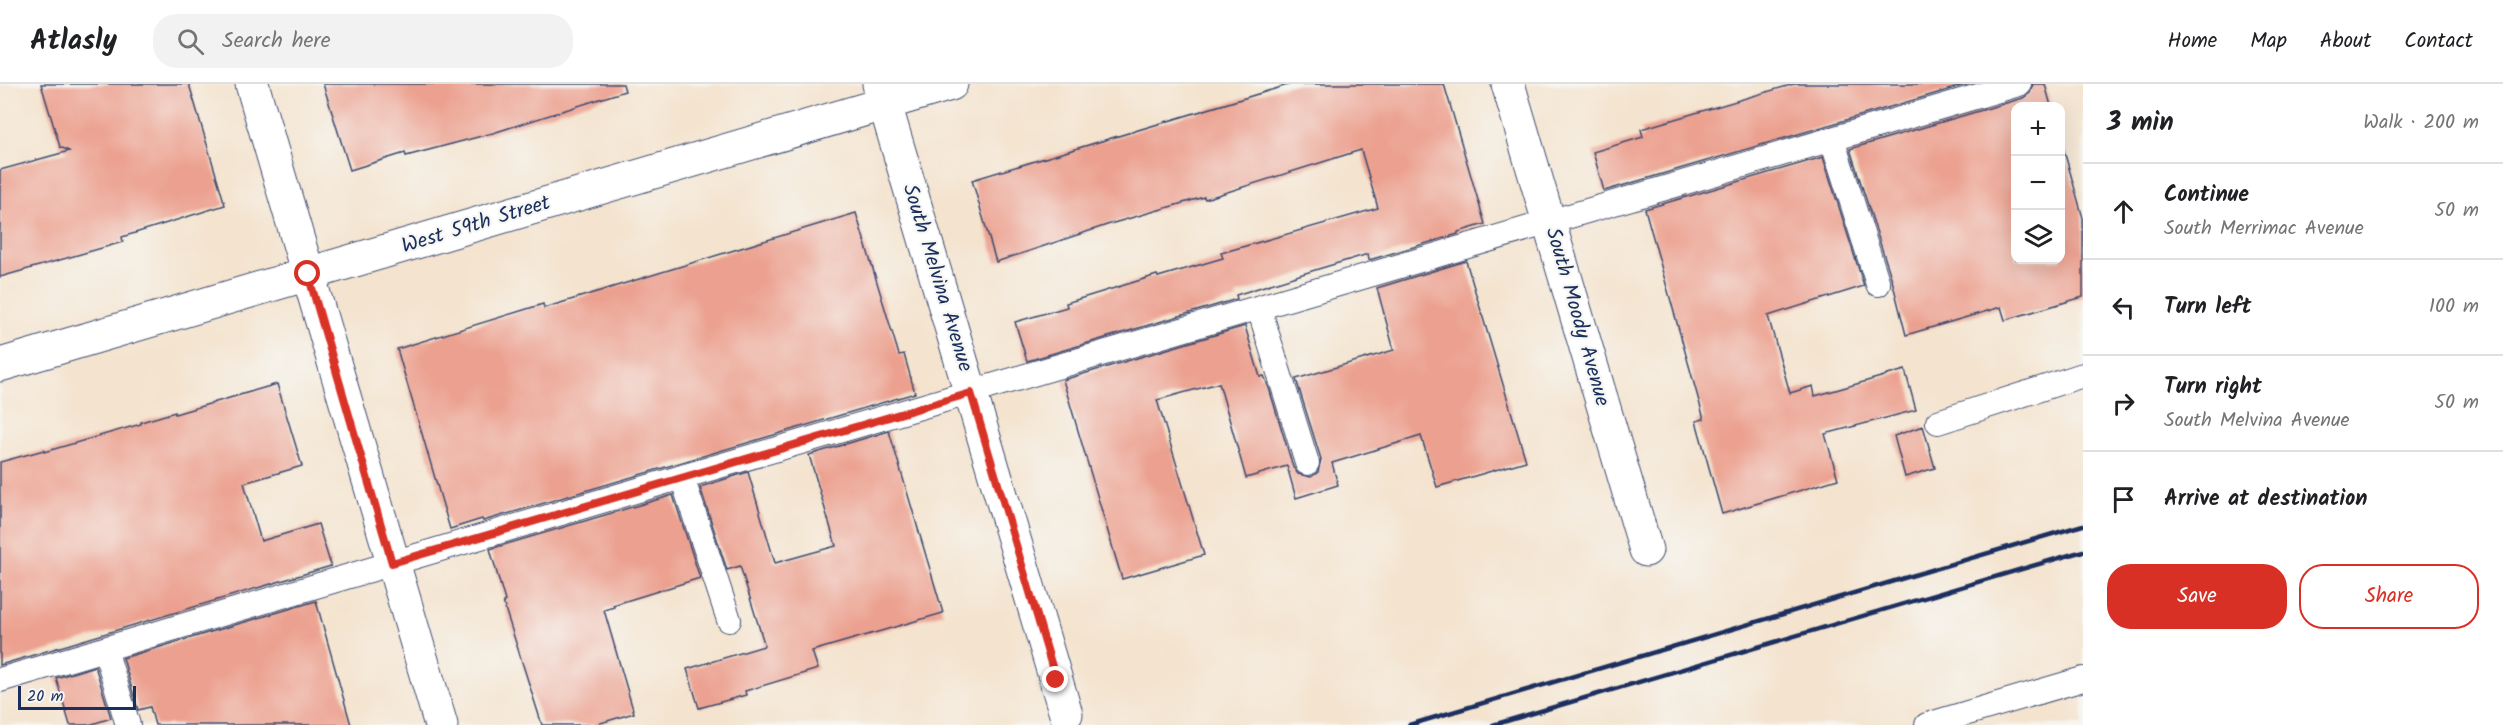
<!DOCTYPE html>
<meta charset="utf-8">
<style>
body{margin:0;font-family:Kalam,sans-serif;background:#f2f2f2;color:#202124}
.controls{position:absolute;right:18px;top:18px;display:grid;overflow:hidden;border-radius:12px;box-shadow:0 6px 24px #0002}
.controls button{width:54px;height:54px;display:grid;place-items:center;padding:0;border:0;border-bottom:2px solid #e0e0e0;background:#fff;color:#202124;font:30px sans-serif}
.scale{position:absolute;left:18px;bottom:15px;width:118px;box-sizing:border-box;padding-left:6px;border:3px solid #1b2f5e;border-top:0;font-size:16px;line-height:21px;white-space:nowrap;color:#1b2f5e;-webkit-text-stroke:4px #f6f6f2;paint-order:stroke}
.stop{position:absolute;width:18px;height:18px;margin:-14px;border:4px solid #d93025;border-radius:50%;background:#fff}
.stop.end{background:#d93025;border-color:#fff;box-shadow:0 2px 6px #0008}
.list{margin:0;padding:0;list-style:none}
h2{display:flex;justify-content:space-between;align-items:center;height:78px;margin:0;padding:0 24px;font-size:26px}
h2 small{font-size:20px;font-weight:400;color:#757577}
.list li{display:grid;grid-template-columns:39px 1fr auto;gap:18px;align-items:center;box-sizing:border-box;height:96px;padding:0 24px;border-top:2px solid #e0e0e0}
.list b{display:block;font-size:22px;white-space:nowrap}
.list p{margin:0;font-size:20px;white-space:nowrap;color:#757577}
.list em{font-size:20px;font-style:normal;color:#757577}
.actions{display:flex;gap:12px;padding:18px 24px}
.actions a{flex:1;padding:14px 0;border:2px solid #d93025;border-radius:24px;text-align:center;font-size:21px;color:#d93025}
.actions .main{background:#d93025;color:#fff}
.icon{flex:none;width:33px;height:33px;fill:none;stroke:currentColor;stroke-width:2;stroke-linecap:round;stroke-linejoin:round}
.map{position:relative;flex:none;width:2083px;height:641px;overflow:hidden}
header{display:flex;align-items:center;gap:36px;box-sizing:border-box;height:84px;padding:0 30px;background:#fff;border-bottom:2px solid #e0e0e0}
header strong{font-size:28px}
nav{display:flex;gap:33px;margin-inline-start:auto;font-size:21px}
.search{width:420px;height:54px;background:#f2f2f2;display:flex;align-items:center;gap:15px;box-sizing:border-box;padding:0 21px;border-radius:24px;color:#757577;font-size:22px}
main{display:flex}
aside{flex:1;background:#fff}
.map>svg:first-child{display:block}
.building{fill:#eca190}
.lines{fill:none;stroke-linecap:round;stroke-linejoin:round}
.lane-casing{stroke:#3c4a6f;stroke-width:26}
.street-casing{stroke:#3c4a6f;stroke-width:35}
.lane{stroke:#fff;stroke-width:24}
.street{stroke:#fff;stroke-width:33}
.rail{stroke:#1b2f5e;stroke-width:4.5}
.route{stroke:#d93025;stroke-width:8}
.labels{text-anchor:middle;dominant-baseline:central;stroke-width:4.5;stroke-linejoin:round;paint-order:stroke}
.street-label{font-size:21px;fill:#1b2f5e;stroke:#f6f6f2}
</style>
<header>
<strong>Atlasly</strong>
<div class="search"><svg class="icon" aria-label="search" viewBox="0 0 24 24"><circle cx="10" cy="10" r="6"/><path d="M15 15l6 6"/></svg>Search here</div>
<nav><a>Home</a><a>Map</a><a>About</a><a>Contact</a></nav>
</header>
<main>
<div class="map">
<svg width="2083" height="641" viewBox="0 0 2083 641">
<rect width="100%" height="100%" fill="#f6f6f2"/>
<filter id="ink" filterUnits="userSpaceOnUse"><feTurbulence type="fractalNoise" baseFrequency=".0167" numOctaves="2"/><feDisplacementMap in="SourceGraphic" scale="12" xChannelSelector="R" yChannelSelector="G"/><feConvolveMatrix kernelMatrix="1 2 1 2 8 2 1 2 1" color-interpolation-filters="sRGB"/></filter>
<filter id="wash" filterUnits="userSpaceOnUse"><feTurbulence type="fractalNoise" baseFrequency=".008" numOctaves="4" result="noise"/><feDisplacementMap in="SourceGraphic" scale="24" xChannelSelector="R" yChannelSelector="G"/><feGaussianBlur stdDeviation="1.35" result="paint"/><feColorMatrix in="noise" values="0 0 0 0 0 0 0 0 0 0 0 0 0 0 0 0 0 1.4 0 .05"/><feComposite in="paint" operator="in"/></filter>
<g filter="url(#wash)">
<rect width="100%" height="100%" fill="#f4e3ce"/>
<g id="blocks">
<!-- building -->
<path class="building" d="M41,0H189L225,121L122,153L123,158L0,193V86L69,67L60,63Z
M323,0H623L625,7L493,49L406,72L405,69L350,86Z
M1291,0H1444L1485,140L1458,148V150L1369,176L1368,170L1315,186L1236,211L1237,215L1027,277L1015,238L1067,223L1066,219L1157,191L1158,193L1223,174L1221,169L1378,124L1361,66L1205,115L1204,113L1110,140L996,178L972,96Z
M1794,0H1968L1604,107L1593,68L1643,53L1641,45Z
M2033,0H2045L2051,22H2016V176H2061V56L2083,134V213L2005,236L2001,223L1906,251L1892,196L1850,65L2023,14L2030,9Z
M1823,73L1864,202L1768,232L1790,309L1813,302L1815,312L1905,286L1916,326L1825,350L1838,395L1722,430L1696,337L1704,335L1645,125Z
M856,129L899,271L904,270L915,309L483,437L482,435L450,445L397,265L543,220L544,224Z
M1466,177L1526,377L1437,403L1421,352L1332,379L1338,401L1296,414L1287,382L1246,394L1219,299L1157,316L1204,471L1122,495L1063,296L1245,242L1260,293L1264,292L1269,304L1293,383L1298,390L1311,393L1318,388L1321,375L1296,295L1394,266L1377,204Z
M277,300L302,382L244,399L261,457L318,440L331,482L0,581V378L44,366V368L141,340V338L175,328V330Z
M1923,342L1935,384L1905,393L1894,352Z
M889,347L943,529L812,567L818,585L745,607L746,611L699,624L687,585L764,562V559L740,482L727,486L700,403L748,388L775,479L836,462L809,371Z
M673,411L700,494L613,521L614,523L604,526L634,629L594,641H542L503,518L505,517L490,465Z
M316,517L351,641H155L150,623L138,626L123,574Z
M95,582L111,634L89,641H70L56,594Z"/>
</g>
</g>
<g filter="url(#ink)">
<use href="#blocks" fill-opacity="0" stroke="#3c4a6f" stroke-width="1.5"/>
<g class="lines">
<defs>
<path id="lane" d="M1832,55L1878,200
M1259,224L1307,379
M1938,338L2083,291
M682,393L729,536
M105,565L128,641
M0,596L682,393L2019,0
M1927,641L2083,595"/>
<path id="street" d="M252,0L441,641
M879,0L1066,630
M1508,0L1646,466
M0,281L951,0"/>
</defs>
<!-- lane casing -->
<use href="#lane" class="lane-casing"/>
<!-- street casing -->
<use href="#street" class="street-casing"/>
<!-- lane -->
<use href="#lane" class="lane"/>
<!-- street -->
<use href="#street" class="street"/>
<!-- rail -->
<path class="rail" d="M1409,641L2083,441
M1493,641L2083,467"/>
</g>
</g>
<g class="lines" filter="url(#ink)">
<!-- route -->
<path class="route" d="M308,190L392,479L971,309L1056,596"/>
</g>
<g class="labels">
<!-- street labels -->
<g class="street-label">
<text transform="translate(476 141) rotate(-17)">West 59th Street</text>
<text transform="translate(937 194) rotate(73)">South Melvina Avenue</text>
<text transform="translate(1577 233) rotate(74)">South Moody Avenue</text>
</g>
</g>
</svg>
<div class="controls">
<button>+</button>
<button>−</button>
<button><svg class="icon" aria-label="layers" viewBox="0 0 24 24"><path d="M12 4l9 5-9 5-9-5zM3 14l9 5 9-5"/></svg></button>
</div>
<div class="scale">20 m</div>
<div class="stop" style="left:308px;top:190px"></div>
<div class="stop end" style="left:1056px;top:596px"></div>
</div>
<aside>
<h2>3 min<small>Walk · 200 m</small></h2>
<ul class="list">
<li><svg class="icon" aria-label="ahead" viewBox="0 0 24 24"><path d="M12 20V5M6 11l6-6 6 6"/></svg><div><b>Continue</b><p>South Merrimac Avenue</p></div><em>50 m</em></li>
<li><svg class="icon" aria-label="left" viewBox="0 0 24 24"><path d="M17 20v-9H6M10 6l-5 5 5 5"/></svg><div><b>Turn left</b></div><em>100 m</em></li>
<li><svg class="icon" aria-label="right" viewBox="0 0 24 24"><path d="M7 20v-9h11M14 6l5 5-5 5"/></svg><div><b>Turn right</b><p>South Melvina Avenue</p></div><em>50 m</em></li>
<li><svg class="icon" aria-label="arrive" viewBox="0 0 24 24"><path d="M6 21V4h12l-3 4 3 4H6"/></svg><div><b>Arrive at destination</b></div></li>
</ul>
<div class="actions"><a class="main">Save</a><a>Share</a></div>
</aside>
</main>
